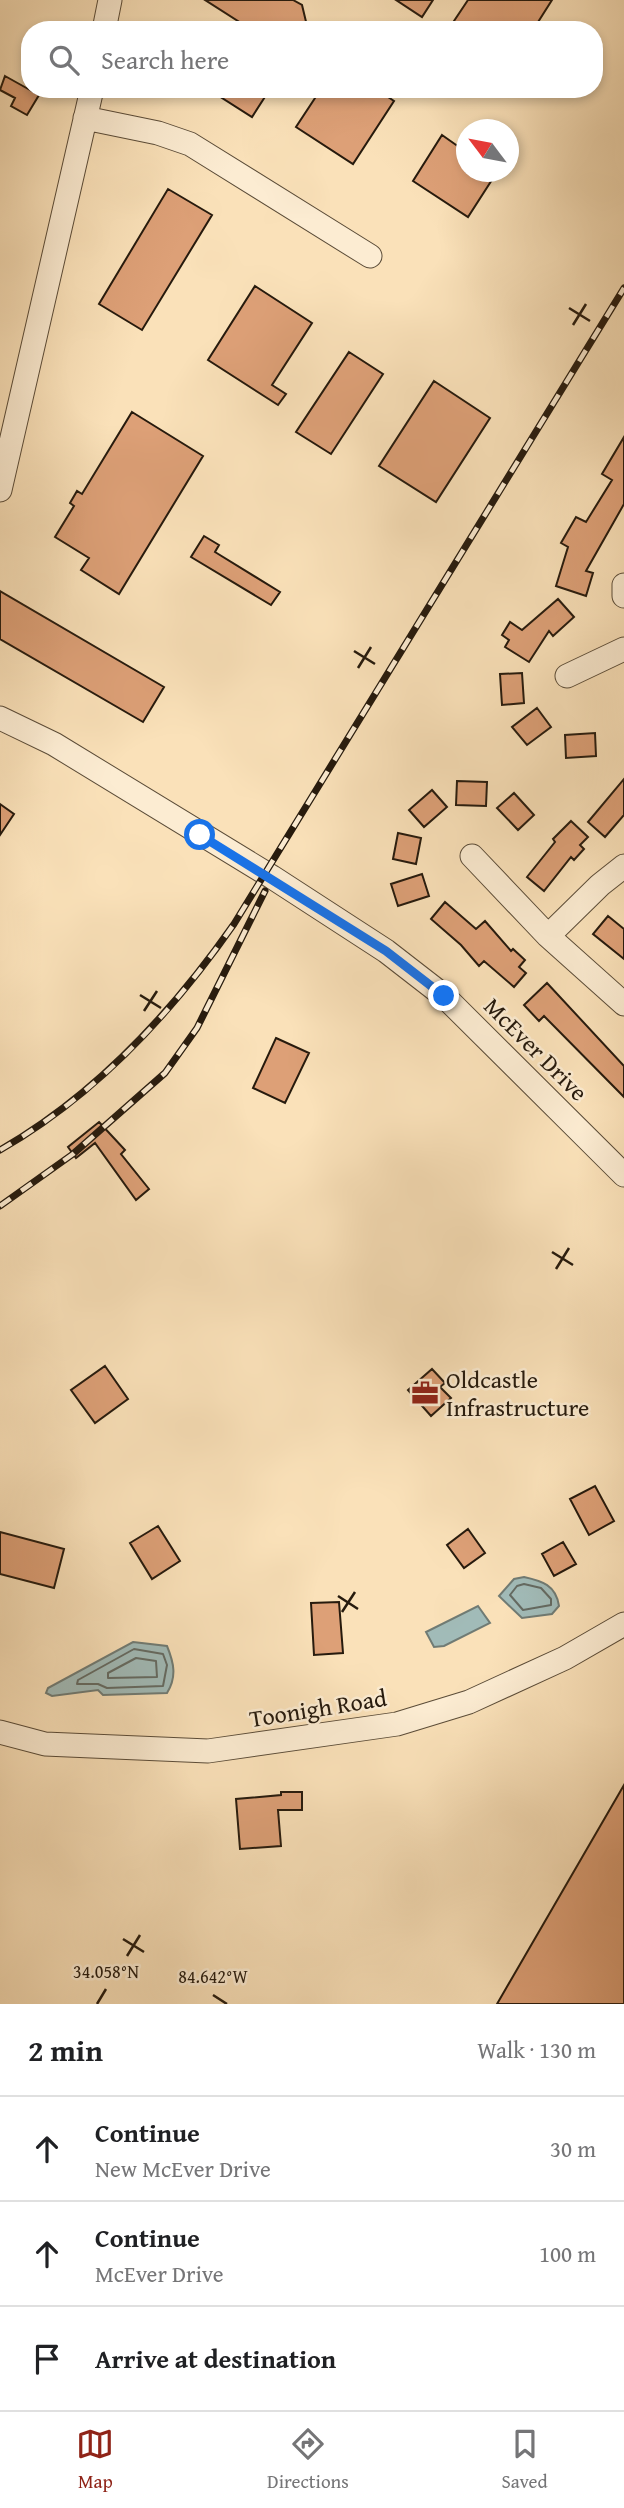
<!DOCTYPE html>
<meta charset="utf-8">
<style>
body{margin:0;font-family:"Gentium Book Plus",serif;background:#f2f2f2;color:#202124}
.compass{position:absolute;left:456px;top:119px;width:63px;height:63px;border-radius:50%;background:#fff;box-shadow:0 4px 10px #0003;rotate:302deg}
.stop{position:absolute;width:21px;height:21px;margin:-16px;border:5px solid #1a73e8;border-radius:50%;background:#fff}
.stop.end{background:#1a73e8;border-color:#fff;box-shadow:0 2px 7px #0008}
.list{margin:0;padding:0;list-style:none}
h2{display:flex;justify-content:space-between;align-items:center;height:91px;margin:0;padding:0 28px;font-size:30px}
h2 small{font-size:23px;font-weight:400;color:#757577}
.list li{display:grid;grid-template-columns:46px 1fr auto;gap:21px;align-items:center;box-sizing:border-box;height:105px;padding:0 28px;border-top:2px solid #e0e0e0}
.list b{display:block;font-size:26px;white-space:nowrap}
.list p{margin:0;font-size:23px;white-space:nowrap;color:#757577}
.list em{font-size:23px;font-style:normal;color:#757577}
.icon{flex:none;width:38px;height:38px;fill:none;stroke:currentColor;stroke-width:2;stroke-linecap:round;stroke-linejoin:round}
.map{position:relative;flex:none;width:624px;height:2004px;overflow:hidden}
.search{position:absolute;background:#fff;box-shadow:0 4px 10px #0003;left:21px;right:21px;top:21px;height:77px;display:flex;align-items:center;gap:18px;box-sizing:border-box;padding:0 24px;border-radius:28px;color:#757577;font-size:26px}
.sheet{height:406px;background:#fff}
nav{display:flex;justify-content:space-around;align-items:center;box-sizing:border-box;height:98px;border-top:2px solid #e0e0e0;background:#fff;font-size:19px;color:#757577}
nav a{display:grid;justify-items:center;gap:4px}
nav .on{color:#8f2418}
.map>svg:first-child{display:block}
.water{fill:#a1bbb8;stroke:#707b74;stroke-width:2}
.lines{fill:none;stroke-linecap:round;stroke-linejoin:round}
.shore{stroke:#646a62;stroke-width:2}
.building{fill:#dda077;stroke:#261a0d;stroke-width:2}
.minor-casing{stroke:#5b4c38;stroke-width:25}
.minor{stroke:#fcecd2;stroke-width:23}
.rail-casing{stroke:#261a0d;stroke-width:7}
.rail{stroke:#fcecd2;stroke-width:4.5;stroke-dasharray:13;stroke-linecap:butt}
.route{stroke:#1a73e8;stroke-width:9}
.ticks{fill:none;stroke:#261a0d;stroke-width:2.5}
.labels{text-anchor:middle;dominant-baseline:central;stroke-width:5;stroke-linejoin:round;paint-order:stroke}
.street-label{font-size:24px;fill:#261a0d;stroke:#fcecd2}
.poi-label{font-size:24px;fill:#261a0d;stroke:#fcecd2;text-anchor:start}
.ticks-label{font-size:18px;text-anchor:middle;fill:#261a0d;stroke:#fcecd2;stroke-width:5;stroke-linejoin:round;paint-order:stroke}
</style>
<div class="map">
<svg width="624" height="2004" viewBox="0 0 624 2004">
<rect width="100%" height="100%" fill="#fae1b9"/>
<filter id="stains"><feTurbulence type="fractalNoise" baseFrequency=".00286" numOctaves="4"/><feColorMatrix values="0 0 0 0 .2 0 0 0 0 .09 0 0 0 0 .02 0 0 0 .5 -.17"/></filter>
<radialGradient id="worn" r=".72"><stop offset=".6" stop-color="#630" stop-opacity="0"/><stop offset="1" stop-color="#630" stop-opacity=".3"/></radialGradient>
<!-- water -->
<path class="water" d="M524,1577C542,1581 556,1585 559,1606L552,1614L522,1618L499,1596L514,1579Z
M478,1606L490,1623L444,1646L434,1647L426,1632Z
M133,1642L167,1646C174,1663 177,1677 167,1693L103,1695L98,1690L52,1696L46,1693L48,1688Z"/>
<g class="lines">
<!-- shore -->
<path class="shore" d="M524,1584L541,1588L551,1599V1605L523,1610L510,1595L517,1586Z
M134,1649L163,1654L167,1665L163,1686L107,1688L98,1684H77L78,1680Z
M136,1658L156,1661L157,1677L108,1678V1673Z"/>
</g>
<!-- building -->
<path class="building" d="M205,0H293L302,5L308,30H252Z
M396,0H433L422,17Z
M468,0H552L533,30H448Z
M5,76L39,95L27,115L11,106L15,98L0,90Z
M208,89H270L252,117Z
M321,89H376L394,101L353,164L296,127Z
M442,135L466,152V172H497L468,217L413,181Z
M168,189L212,215L142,330L99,304Z
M255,286L312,323L272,385L286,394L278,405L208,360Z
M349,352L383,374L331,454L296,432Z
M434,381L490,418L436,502L379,466Z
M132,412L203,456L119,594L81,570L89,558L55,537L74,506L70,503L77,491L82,494Z
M624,437V504L586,571L593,573L586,596L556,586L568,547L561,543L576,517L586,522L612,480L602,474Z
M204,536L219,545L215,552L280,592L271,605L191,557Z
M0,591L164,687L143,722L0,639Z
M558,599L574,617L553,636L549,631L529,662L505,647L509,640L502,635L510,622L522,630Z
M522,673L524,703L502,705L500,674Z
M537,708L551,727L527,745L512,727Z
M595,733L596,756L566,758L565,735Z
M624,779V815L605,837L588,822Z
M457,781L487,782L486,806L456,805Z
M432,790L447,807L424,827L409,810Z
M514,793L534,815L518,830L497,808Z
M0,804L14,814L0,835Z
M571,821L588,837L580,845L584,849L574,860L571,857L544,891L527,877L555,842L553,839Z
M398,833L421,838L416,864L393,859Z
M422,874L429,896L398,906L391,884Z
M445,902L476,929L485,921L511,951L513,949L525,960L519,967L526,973L514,987L484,961L479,966L461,945L431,919Z
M608,916L624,929V959L593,934Z
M547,983L624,1066V1097L544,1016L539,1021L524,1005Z
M276,1038L309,1053L285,1103L253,1088Z
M99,1122L125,1150L121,1154L149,1189L136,1200L95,1143L76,1158L68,1147Z
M105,1366L128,1399L95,1423L71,1390Z
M432,1369L445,1383L440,1387L451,1398L431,1416L408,1390Z
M595,1486L614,1521L589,1535L570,1499Z
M158,1526L180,1561L152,1579L130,1543Z
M468,1529L485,1553L464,1568L447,1545Z
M0,1532L64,1549L54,1588L0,1574Z
M563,1542L576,1564L554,1576L542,1554Z
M339,1602L343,1653L314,1655L311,1603Z
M624,1785V2004H497Z
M281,1792H302V1810H278L281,1846L240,1849L236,1799L281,1795Z"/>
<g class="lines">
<defs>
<path id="minor" d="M104,30L110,0
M85,118L158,133L190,144L370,256
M0,490L92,89
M624,585V596
M567,676L624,649
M0,718L54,744L272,877L386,951L444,996L624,1175
M472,856L548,936L624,1004
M548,936L600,885L624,866
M0,1732L45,1744L208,1751L397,1724L469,1702L565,1658L624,1624"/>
</defs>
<!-- minor casing -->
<use href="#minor" class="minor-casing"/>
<!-- minor -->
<use href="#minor" class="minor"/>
<defs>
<path id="rail" d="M0,1150C96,1095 171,1014 234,924L624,288
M0,1206L73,1154L165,1073L197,1028L265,891"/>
</defs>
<!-- rail casing -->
<use href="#rail" class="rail-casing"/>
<!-- rail -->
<use href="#rail" class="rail"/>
</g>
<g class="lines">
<!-- route -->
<path class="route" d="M200,835L386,951L444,996"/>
</g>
<!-- ticks -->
<path class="ticks" d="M569,308L590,321M573,325L586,304M354,651L375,664M358,668L371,647M140,995L161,1008M144,1011L157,991M552,1252L573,1265M556,1269L569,1248M338,1596L358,1609M342,1612L355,1592M123,1939L144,1952M127,1956L140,1935M213,1995L227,2004M97,2004L106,1989"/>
<!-- icons -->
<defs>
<symbol id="office-bare" viewBox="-9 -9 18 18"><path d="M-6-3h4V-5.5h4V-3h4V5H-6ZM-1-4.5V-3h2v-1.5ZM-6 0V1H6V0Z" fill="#8f2418" stroke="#fcecd2" stroke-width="2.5" paint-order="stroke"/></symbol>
</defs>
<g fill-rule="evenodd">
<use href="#office-bare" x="406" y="1374" width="38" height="38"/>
</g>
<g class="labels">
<!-- street labels -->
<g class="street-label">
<text transform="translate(536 1049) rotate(45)">McEver Drive</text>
<text transform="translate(318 1708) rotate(-9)">Toonigh Road</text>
</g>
<!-- poi labels -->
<g class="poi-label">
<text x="446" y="1379">Oldcastle<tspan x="446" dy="28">Infrastructure</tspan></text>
</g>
</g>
<g class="ticks-label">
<text x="106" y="1978">34.058°N</text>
<text x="213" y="1983">84.642°W</text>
</g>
<rect width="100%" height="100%" filter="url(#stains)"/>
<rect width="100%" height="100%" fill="url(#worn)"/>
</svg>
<svg class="compass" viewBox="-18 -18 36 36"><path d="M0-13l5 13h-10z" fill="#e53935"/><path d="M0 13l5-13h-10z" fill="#757577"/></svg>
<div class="stop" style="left:200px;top:835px"></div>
<div class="stop end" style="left:444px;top:996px"></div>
<div class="search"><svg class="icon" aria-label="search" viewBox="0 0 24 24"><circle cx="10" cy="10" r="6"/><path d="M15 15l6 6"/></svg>Search here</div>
</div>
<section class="sheet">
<h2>2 min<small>Walk · 130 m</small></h2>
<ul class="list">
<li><svg class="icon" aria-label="ahead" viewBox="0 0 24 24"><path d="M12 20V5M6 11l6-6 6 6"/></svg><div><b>Continue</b><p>New McEver Drive</p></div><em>30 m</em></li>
<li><svg class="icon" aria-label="ahead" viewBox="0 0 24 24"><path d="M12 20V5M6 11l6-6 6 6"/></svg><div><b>Continue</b><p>McEver Drive</p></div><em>100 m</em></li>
<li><svg class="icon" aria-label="arrive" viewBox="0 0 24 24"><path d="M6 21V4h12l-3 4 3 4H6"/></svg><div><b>Arrive at destination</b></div></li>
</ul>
</section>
<nav>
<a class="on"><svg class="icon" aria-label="map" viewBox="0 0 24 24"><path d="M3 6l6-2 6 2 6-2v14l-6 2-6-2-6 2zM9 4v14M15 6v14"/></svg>Map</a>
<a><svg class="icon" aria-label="directions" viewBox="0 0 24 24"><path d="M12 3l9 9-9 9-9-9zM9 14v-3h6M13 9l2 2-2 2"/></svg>Directions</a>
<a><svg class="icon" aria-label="saved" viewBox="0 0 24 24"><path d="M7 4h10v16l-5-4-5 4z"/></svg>Saved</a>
</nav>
